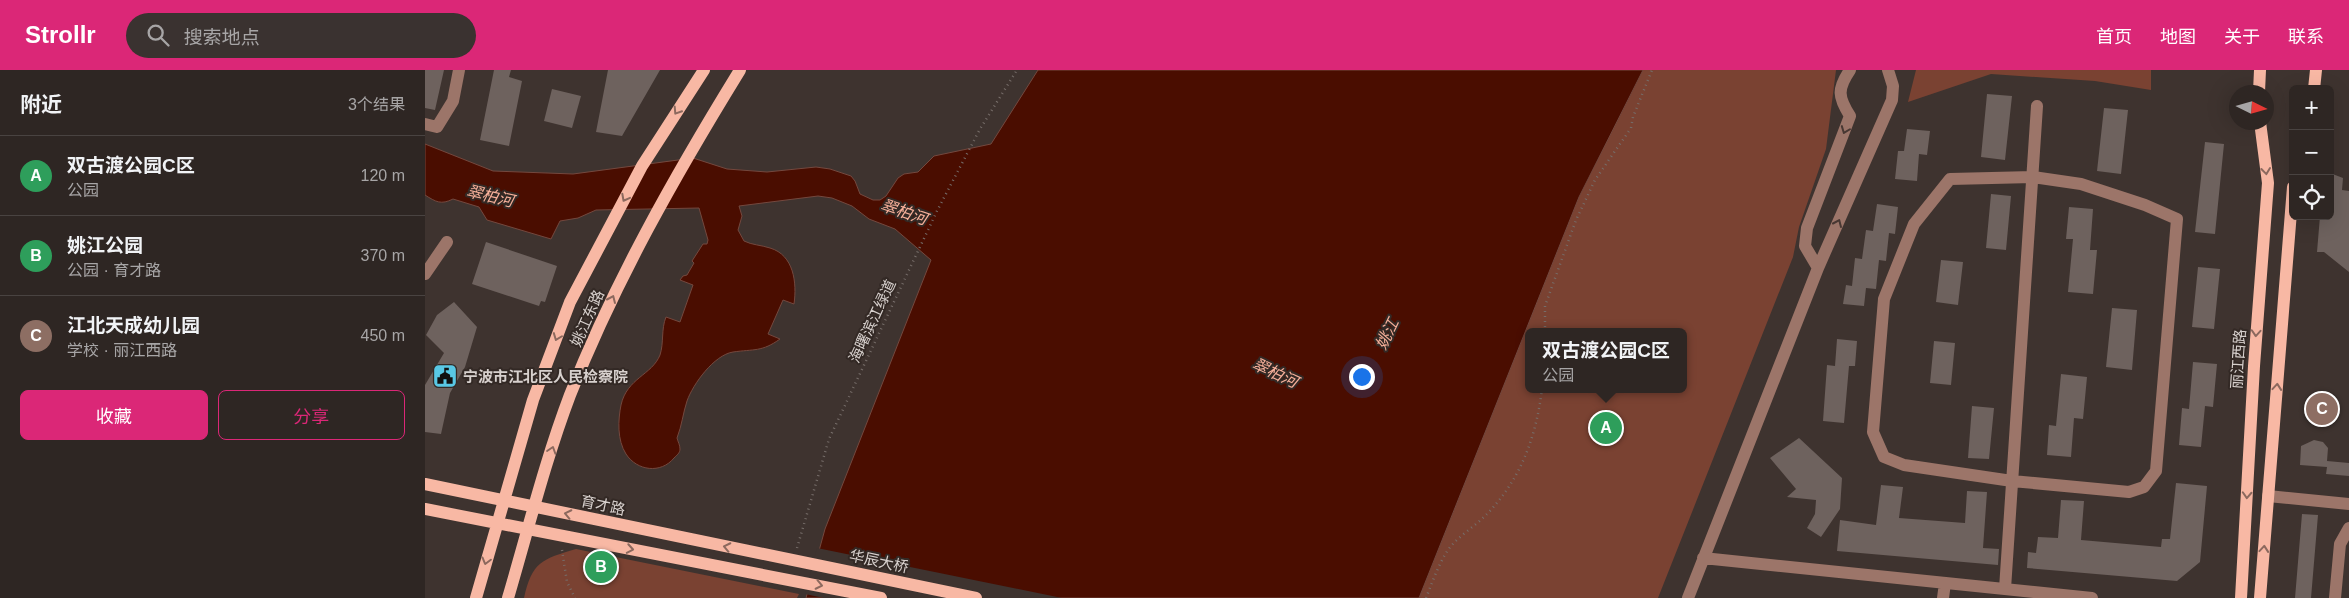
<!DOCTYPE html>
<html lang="zh">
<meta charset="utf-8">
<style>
body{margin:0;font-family:Arial,"Noto Sans SC",sans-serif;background:#3a3230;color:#f1f3f6}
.controls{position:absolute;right:15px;top:15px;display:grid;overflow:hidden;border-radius:8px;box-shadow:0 5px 20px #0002}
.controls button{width:45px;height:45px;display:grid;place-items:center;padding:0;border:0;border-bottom:1px solid #494341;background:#2e2623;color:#f1f3f6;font:25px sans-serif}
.compass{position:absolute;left:1804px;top:15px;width:45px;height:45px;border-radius:50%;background:#2e2623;box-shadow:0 5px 20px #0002;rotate:95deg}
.you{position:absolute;left:936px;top:306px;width:18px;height:18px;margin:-12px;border:4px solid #fff;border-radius:50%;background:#1a73e8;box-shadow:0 0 0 8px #1a73e833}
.badge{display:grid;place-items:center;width:32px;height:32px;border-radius:50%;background:#db2777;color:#fff;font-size:16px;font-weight:700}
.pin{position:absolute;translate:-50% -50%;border:2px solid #fff;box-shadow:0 1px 5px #0006}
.popup{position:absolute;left:1100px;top:258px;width:162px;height:65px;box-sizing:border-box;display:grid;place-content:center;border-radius:8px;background:#2e2623;filter:drop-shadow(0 1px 4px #0005);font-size:16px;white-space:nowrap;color:#a7a5a6}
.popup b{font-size:19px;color:#f1f3f6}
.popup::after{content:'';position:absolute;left:50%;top:100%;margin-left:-10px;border:10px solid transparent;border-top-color:#2e2623}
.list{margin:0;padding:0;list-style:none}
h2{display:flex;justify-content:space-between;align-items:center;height:65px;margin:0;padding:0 20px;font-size:21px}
h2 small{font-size:16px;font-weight:400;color:#a7a5a6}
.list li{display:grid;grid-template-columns:32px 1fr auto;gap:15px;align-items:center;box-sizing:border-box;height:80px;padding:0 20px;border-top:1px solid #494341}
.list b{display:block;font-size:19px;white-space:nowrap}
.list p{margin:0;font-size:16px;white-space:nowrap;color:#a7a5a6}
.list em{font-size:16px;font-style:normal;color:#a7a5a6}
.actions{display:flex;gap:10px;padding:15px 20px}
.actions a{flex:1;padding:11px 0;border:1px solid #db2777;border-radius:8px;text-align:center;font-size:18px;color:#db2777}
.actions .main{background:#db2777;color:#fff}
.icon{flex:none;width:28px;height:28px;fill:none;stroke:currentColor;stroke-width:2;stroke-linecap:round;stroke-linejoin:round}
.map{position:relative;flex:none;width:1924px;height:528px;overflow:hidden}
header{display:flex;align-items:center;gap:30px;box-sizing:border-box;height:70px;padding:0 25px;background:#db2777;color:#fff}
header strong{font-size:24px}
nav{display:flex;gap:28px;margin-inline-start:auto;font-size:18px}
.search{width:350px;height:45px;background:#3a3230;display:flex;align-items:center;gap:12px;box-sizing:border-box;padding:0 18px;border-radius:28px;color:#a7a5a6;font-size:19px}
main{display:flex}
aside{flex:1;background:#2e2623}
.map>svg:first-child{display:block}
.green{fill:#7a4232;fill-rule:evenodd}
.water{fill:#4a0d00;stroke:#74483e}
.pier{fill:#3e332f}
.building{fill:#6e625e}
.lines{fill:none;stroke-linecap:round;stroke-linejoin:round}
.path{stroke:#766d69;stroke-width:2.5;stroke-dasharray:1 4;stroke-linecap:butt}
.minor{stroke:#9c7569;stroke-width:12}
.major{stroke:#f8b8a4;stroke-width:12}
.oneway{stroke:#8c695e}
.oneway2{stroke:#483833}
.labels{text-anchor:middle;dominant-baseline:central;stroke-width:4;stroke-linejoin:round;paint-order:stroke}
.street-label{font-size:15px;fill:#d7d0cd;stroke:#332925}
.poi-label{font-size:15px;font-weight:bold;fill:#d7d0cd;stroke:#332925;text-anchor:start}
.water-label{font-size:16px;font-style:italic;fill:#f7b09a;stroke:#332925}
</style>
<header>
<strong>Strollr</strong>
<div class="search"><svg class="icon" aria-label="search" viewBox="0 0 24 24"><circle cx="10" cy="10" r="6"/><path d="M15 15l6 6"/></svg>搜索地点</div>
<nav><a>首页</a><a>地图</a><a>关于</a><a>联系</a></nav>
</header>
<main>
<aside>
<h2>附近<small>3个结果</small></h2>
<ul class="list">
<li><span class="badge" style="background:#2e9e5b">A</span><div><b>双古渡公园C区</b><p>公园</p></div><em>120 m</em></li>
<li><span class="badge" style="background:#2e9e5b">B</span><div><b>姚江公园</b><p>公园 · 育才路</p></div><em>370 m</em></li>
<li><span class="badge" style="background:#8d6e63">C</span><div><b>江北天成幼儿园</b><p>学校 · 丽江西路</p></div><em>450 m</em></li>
</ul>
<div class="actions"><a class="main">收藏</a><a>分享</a></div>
</aside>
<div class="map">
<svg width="1924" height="528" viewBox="0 0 1924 528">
<rect width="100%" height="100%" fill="#3e332f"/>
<!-- green -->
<path class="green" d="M1218,0H1411L1401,79L1374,157L1368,187L1233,528H994L1154,127ZM1104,262H1258V319H1104Z
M1491,0H1726V20L1670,11L1566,4L1483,32Z
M151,479L374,524L372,528H99C107,492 117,489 151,479Z"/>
<!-- water -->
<path class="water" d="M613,0H1218L1154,127L994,528H381L400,459L506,190L470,159L444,149L427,136L407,128L393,126L314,136L317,146L313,160L319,171C327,175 336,175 345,178C369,185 372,213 369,234L358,230L343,264L355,269C337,282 329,279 308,282C289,285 268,314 262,331C258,343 257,355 252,368C253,372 255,375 255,379C255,383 252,385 249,388C236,404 212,401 201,384C192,370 193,350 196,335C202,308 227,305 235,285C239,273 236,259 241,247L255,252L268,215L255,210L258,206L262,205L269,193L267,191L278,174H282L283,170L274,138L171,140L153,148L135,151L126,169L62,150L54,137L28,129C16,135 11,132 0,125V74L68,101L148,104L268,88L302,99L342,102L391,97L405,99L426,106L430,111L435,124L448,130H455L461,126L473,108L479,104L493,102L509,86L566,74Z"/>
<!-- pier -->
<path class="pier" d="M392,478L637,528H399L380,524Z"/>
<!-- building -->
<path class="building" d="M0,0H19L10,40L0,38Z
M69,0H86L84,7L97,11L84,76L55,70Z
M183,0H235L197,66L171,62Z
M127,19L156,26L147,58L119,51Z
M1562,24L1587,26L1580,90L1556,87Z
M1679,38L1703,40L1696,104L1672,101Z
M1482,59L1505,61L1502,85L1494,84L1492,111L1470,109L1473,81H1479Z
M1780,72L1799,74L1790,164L1770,162Z
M1905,103L1918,108L1917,120L1924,121V202L1899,182H1892L1895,146H1905Z
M1566,124L1586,126L1581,180L1561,178Z
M1452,134L1473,137L1470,164L1464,163L1461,191L1454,190L1451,219L1441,218L1439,236L1418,234L1421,215L1427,216L1430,188L1437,189L1441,160L1448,161Z
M1644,137L1668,139L1665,180H1672L1668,224L1643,222L1648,169H1641Z
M61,172L132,196L120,232L116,231L114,236L47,214Z
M1516,190L1538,192L1533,235L1511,232Z
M1773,197L1795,199L1789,259L1767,257Z
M29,232L52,257L40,297L25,323L16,364L0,362V315L19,283L1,265L12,245Z
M1687,238L1712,240L1707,300L1681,297Z
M1412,269L1432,271L1430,296H1424L1419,353L1398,351L1402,295L1410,296Z
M1509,271L1530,273L1526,315L1505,313Z
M1768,292L1792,294L1788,337L1780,336L1776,377L1754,375L1757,338L1764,339Z
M1636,304L1662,307L1658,349L1649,348L1646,387L1622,385L1624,355L1631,356Z
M1547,336L1569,338L1564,389L1543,388Z
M1374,368L1417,408L1415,439L1396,467L1382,458L1390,444L1391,430L1362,427L1371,419L1345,388Z
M1889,370L1898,372L1903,378L1902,391L1924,393V406L1901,404L1902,397L1875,395L1876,376Z
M1751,413L1782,416L1775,492L1752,511L1602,498L1603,482L1611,483L1613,467L1633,468L1636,430L1659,431L1656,470L1736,477L1737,469H1745Z
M1456,415L1478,417L1474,448L1540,453L1542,421L1562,422L1558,478L1574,479L1573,495L1412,481L1415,450L1451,455Z
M1877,444L1893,445L1886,528H1870Z"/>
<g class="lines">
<!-- path -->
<path class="path" d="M1120,262V236L1151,150L1170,110L1206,58L1208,47L1227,0
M372,478L404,369L512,141L555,59L592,0
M137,480L142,512L150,528
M1001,528C1007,513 1013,496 1021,483C1030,468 1048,458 1060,446C1095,411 1111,368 1117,319"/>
<!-- minor -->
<path class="minor" d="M0,54L12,57L28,31L34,0
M1608,107L1656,114L1720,135L1752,149L1731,401L1719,417L1704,422L1587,411L1479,395L1459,387L1448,362L1459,229L1489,154L1525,109Z
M1393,198L1380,176L1382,158L1425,46C1413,27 1412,19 1425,0
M0,204L22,172
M1843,426L1924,434
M1278,488L1667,528
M1580,519L1612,36
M1263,528L1393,198L1467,30L1468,16L1463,0
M1518,528L1520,513
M1910,528L1915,474L1924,458"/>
<!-- major -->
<path class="major" d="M1889,19L1891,0
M1834,22L1835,0
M0,414L551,528
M0,439L456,528
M51,528L108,330L145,232L217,96L279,0
M83,528C103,460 120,391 145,325C190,211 251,104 315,0
M1816,528L1829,296L1843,113L1835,52
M1835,528L1868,117"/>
</g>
<!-- one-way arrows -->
<defs><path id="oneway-chevron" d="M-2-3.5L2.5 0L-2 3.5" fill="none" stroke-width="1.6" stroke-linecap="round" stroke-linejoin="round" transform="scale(1.25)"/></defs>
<g class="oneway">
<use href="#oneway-chevron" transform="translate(252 41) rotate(123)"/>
<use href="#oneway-chevron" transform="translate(1841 101) rotate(83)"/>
<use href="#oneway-chevron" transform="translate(200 128) rotate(118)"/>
<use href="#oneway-chevron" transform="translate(187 229) rotate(-66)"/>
<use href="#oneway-chevron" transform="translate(1831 263) rotate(94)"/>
<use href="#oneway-chevron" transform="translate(132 267) rotate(111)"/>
<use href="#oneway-chevron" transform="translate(1852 317) rotate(-85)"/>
<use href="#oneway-chevron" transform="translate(127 380) rotate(-72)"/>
<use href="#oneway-chevron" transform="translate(1822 425) rotate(93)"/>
<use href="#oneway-chevron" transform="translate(143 444) rotate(-168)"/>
<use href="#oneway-chevron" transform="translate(302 477) rotate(-168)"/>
<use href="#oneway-chevron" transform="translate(205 479) rotate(10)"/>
<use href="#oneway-chevron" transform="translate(1839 479) rotate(-85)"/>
<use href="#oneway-chevron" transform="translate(61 491) rotate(105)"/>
<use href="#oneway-chevron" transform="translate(394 515) rotate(12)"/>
</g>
<g class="oneway2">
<use href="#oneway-chevron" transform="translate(1420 60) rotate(111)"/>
<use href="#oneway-chevron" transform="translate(1413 153) rotate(-66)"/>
</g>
<!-- icons -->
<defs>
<symbol id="civic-square" viewBox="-11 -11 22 22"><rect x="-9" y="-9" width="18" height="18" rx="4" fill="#59c8e5" stroke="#332925"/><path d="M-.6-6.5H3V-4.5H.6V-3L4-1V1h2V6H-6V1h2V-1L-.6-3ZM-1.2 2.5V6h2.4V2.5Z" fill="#111"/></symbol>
</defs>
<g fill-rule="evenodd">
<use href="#civic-square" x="6" y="292" width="28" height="28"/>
</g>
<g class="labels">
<!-- street labels -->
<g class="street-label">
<text transform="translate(162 248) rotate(-66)">姚江东路</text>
<text transform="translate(447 251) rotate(-65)">海曙滨江绿道</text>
<text transform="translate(1813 289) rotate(-86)">丽江西路</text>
<text transform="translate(178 435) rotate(12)">育才路</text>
<text transform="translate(454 491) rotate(12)">华辰大桥</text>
</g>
<!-- poi labels -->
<g class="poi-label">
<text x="38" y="306">宁波市江北区人民检察院</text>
</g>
<!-- water labels -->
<g class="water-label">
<text transform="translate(65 126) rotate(13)">翠柏河</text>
<text transform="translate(479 142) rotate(19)">翠柏河</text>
<text transform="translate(962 264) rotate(-64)">姚江</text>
<text transform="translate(850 303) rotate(25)">翠柏河</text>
</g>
</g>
</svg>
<div class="controls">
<button>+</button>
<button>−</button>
<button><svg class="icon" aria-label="locate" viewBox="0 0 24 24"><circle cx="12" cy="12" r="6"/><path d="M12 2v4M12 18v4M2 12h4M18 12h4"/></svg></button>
</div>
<svg class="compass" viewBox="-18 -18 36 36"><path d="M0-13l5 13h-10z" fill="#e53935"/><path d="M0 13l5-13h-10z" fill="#a7a5a6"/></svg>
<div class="you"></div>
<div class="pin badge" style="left:1181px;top:358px;background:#2e9e5b">A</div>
<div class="popup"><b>双古渡公园C区</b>公园</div>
<div class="pin badge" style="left:176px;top:497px;background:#2e9e5b">B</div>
<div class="pin badge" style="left:1897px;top:339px;background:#8d6e63">C</div>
</div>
</main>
